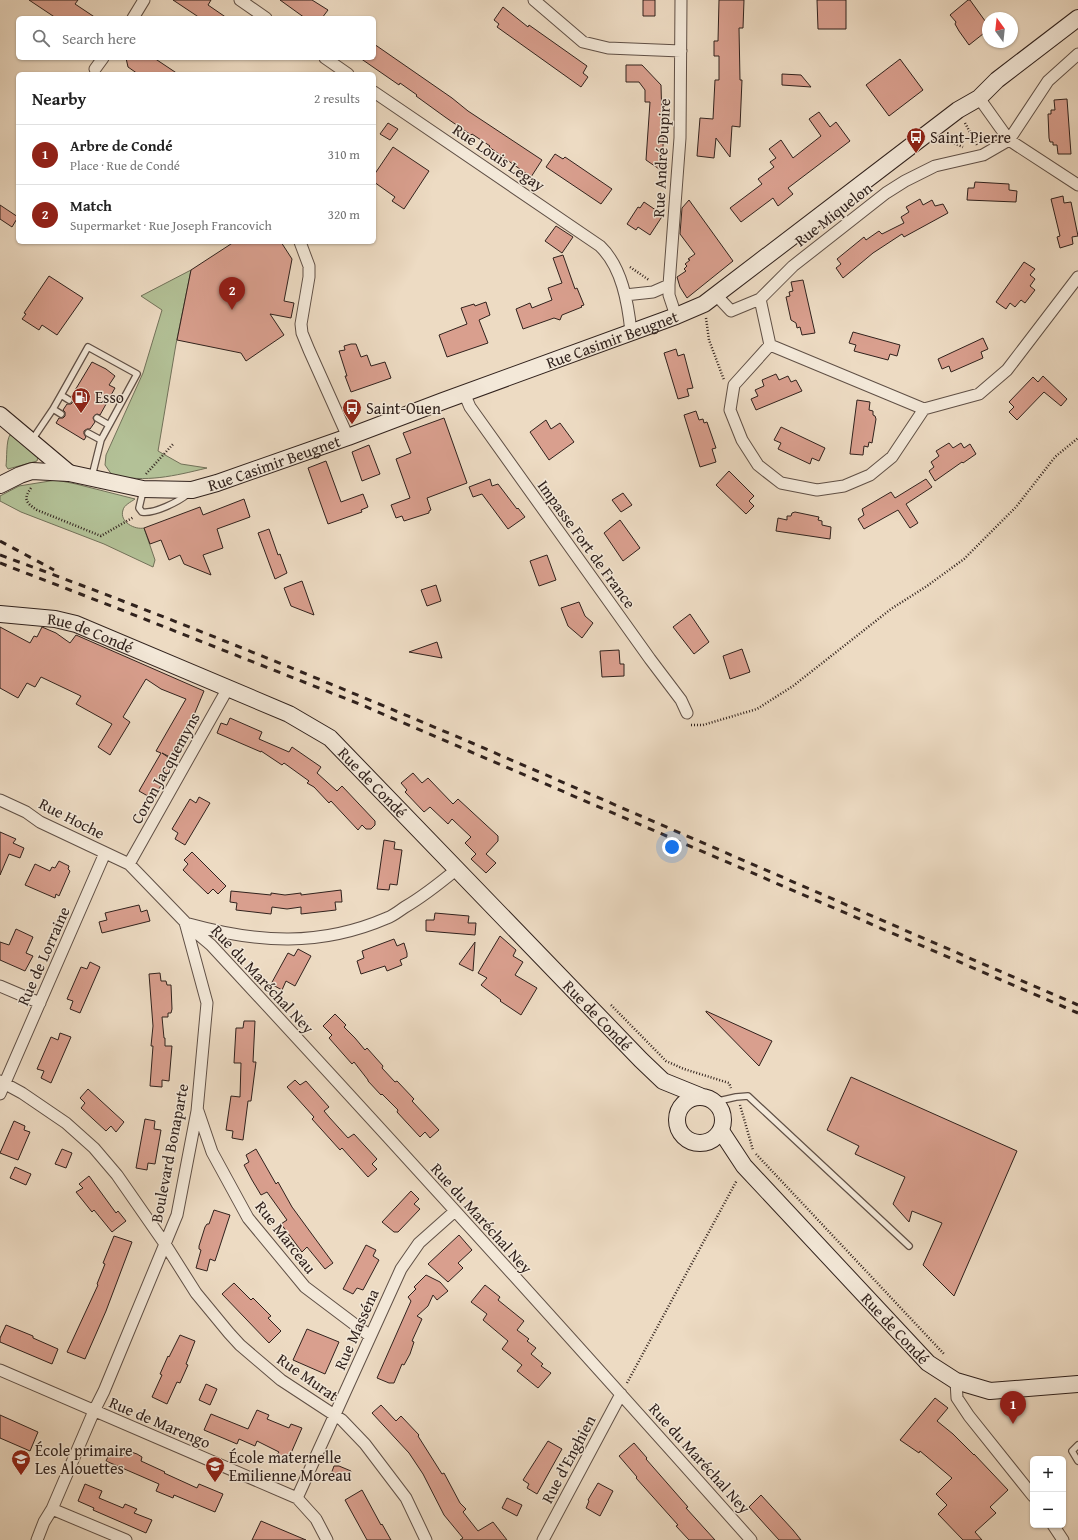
<!DOCTYPE html>
<meta charset="utf-8">
<style>
body{margin:0;font-family:"Gentium Book Plus",serif;background:#f6f6f6;color:#222}
.controls{position:absolute;right:12px;bottom:12px;display:grid;overflow:hidden;border-radius:6px;box-shadow:0 1px 3px #0004}
.controls button{width:36px;height:36px;display:grid;place-items:center;padding:0;border:0;border-bottom:1px solid #e0e0e0;background:#fff;color:#222;font:20px sans-serif}
.compass{position:absolute;left:982px;top:12px;width:36px;height:36px;border-radius:50%;background:#fff;box-shadow:0 1px 3px #0004;rotate:345deg}
.you{position:absolute;left:672px;top:847px;width:14px;height:14px;margin:-10px;border:3px solid #fff;border-radius:50%;background:#1a73e8;box-shadow:0 0 0 6px #1a73e833}
.badge{display:grid;place-items:center;width:26px;height:26px;border-radius:50%;background:#8f2418;color:#fff;font-size:13px;font-weight:700}
.pin{position:absolute;translate:-50% -33px;filter:drop-shadow(0 1px 2px #0008)}
.pin::after{content:'';position:absolute;top:21px;width:14px;height:12px;background:inherit;clip-path:polygon(0 0,100% 0,50% 100%)}
.list{margin:0;padding:0;list-style:none}
h2{display:flex;justify-content:space-between;align-items:center;height:52px;margin:0;padding:0 16px;font-size:17px}
h2 small{font-size:13px;font-weight:400;color:#767676}
.list li{display:grid;grid-template-columns:26px 1fr auto;gap:12px;align-items:center;box-sizing:border-box;height:60px;padding:0 16px;border-top:1px solid #e0e0e0}
.list b{display:block;font-size:15px;white-space:nowrap}
.list p{margin:0;font-size:13px;white-space:nowrap;color:#767676}
.list em{font-size:13px;font-style:normal;color:#767676}
.icon{flex:none;width:22px;height:22px;fill:none;stroke:currentColor;stroke-width:2;stroke-linecap:round;stroke-linejoin:round}
.map{position:relative;flex:none;width:1078px;height:1540px;overflow:hidden}
.search{position:absolute;background:#fff;box-shadow:0 1px 3px #0004;left:16px;top:16px;width:360px;height:44px;display:flex;align-items:center;gap:10px;box-sizing:border-box;padding:0 14px;border-radius:6px;color:#767676;font-size:15px}
.panel{position:absolute;background:#fff;box-shadow:0 1px 3px #0004;left:16px;top:72px;width:360px;height:172px;border-radius:6px}
.map>svg:first-child{display:block}
.green{fill:#b3c197;stroke:#72725a}
.building{fill:#d99f8e;stroke:#31221d}
.lines{fill:none;stroke-linecap:round;stroke-linejoin:round}
.lane-casing{stroke:#605046;stroke-width:8}
.street-casing{stroke:#605046;stroke-width:13}
.secondary-casing{stroke:#31221d;stroke-width:18}
.path{stroke:#31221d;stroke-width:2.5;stroke-dasharray:1 2;stroke-linecap:butt}
.lane{stroke:#f3e8d8;stroke-width:5.5}
.street{stroke:#f3e8d8;stroke-width:11}
.secondary{stroke:#f3e8d8;stroke-width:16}
.rail{stroke:#31221d;stroke-width:3;stroke-dasharray:7 7;stroke-linecap:butt}
.labels{text-anchor:middle;dominant-baseline:central;stroke-width:3;stroke-linejoin:round;paint-order:stroke}
.poi-label{font-size:16px;fill:#31221d;stroke:#f3e8d8;text-anchor:start}
.street-label{font-size:16px;fill:#31221d;stroke:#f3e8d8}
</style>
<div class="map">
<svg width="1078" height="1540" viewBox="0 0 1078 1540">
<rect width="100%" height="100%" fill="#eddbc3"/>
<filter id="stains"><feTurbulence type="fractalNoise" baseFrequency=".005" numOctaves="4"/><feColorMatrix values="0 0 0 0 .2 0 0 0 0 .09 0 0 0 0 .02 0 0 0 .5 -.17"/></filter>
<radialGradient id="worn" r=".72"><stop offset=".6" stop-color="#630" stop-opacity="0"/><stop offset="1" stop-color="#630" stop-opacity=".3"/></radialGradient>
<!-- green -->
<path class="green" d="M191,270L176,344L158,451L181,464L207,468C174,476 146,483 112,475L105,465L106,455L143,373L162,310L141,296Z
M10,435H13L38,457L37,461L8,469L6,466C7,459 6,440 10,435Z
M56,480L76,484L135,499C131,502 124,505 123,510C119,522 135,530 144,528L155,560L153,567L104,544L21,512L0,501V496L19,486Z"/>
<!-- building -->
<path class="building" d="M29,0H78L75,4L96,18H56Z
M173,0H211L208,5L227,18H200Z
M280,0H312L328,10L322,18H305Z
M643,0H655V16H643Z
M719,0H744L743,28H739L740,80H742L740,127L732,126L730,157L716,138L714,158L697,156L700,118L713,119L715,80H719V56H714V41H718Z
M817,0H846V29H818Z
M968,0H970L988,25V30L969,45L959,31L955,24L956,22L950,15Z
M503,7L528,27L529,25L587,66L583,73L588,77L581,87L497,27L499,24L494,20Z
M374,44L452,98L468,111L542,160L531,177L489,147L490,146L472,134L471,135L445,117L416,96L417,95L400,83L399,85L360,58H374Z
M126,58H154L178,74H138L128,67Z
M900,59L923,90L889,116L866,85Z
M626,65H642L661,85L662,122H664L662,171L646,160L650,102H645V90L639,82H626Z
M782,74L801,75L811,87L782,85Z
M1067,99L1071,154H1058L1057,145H1053V142H1050L1049,138L1048,114H1051V110H1055L1054,100Z
M819,112L830,127L836,122L850,141L788,188L793,194L778,206L773,198L741,222L730,208L762,184L758,179L774,167L770,162L776,158L769,149L781,140L793,158L821,136L809,119Z
M388,123L398,129L390,140L380,134Z
M393,147L429,171L404,209L392,201L395,197L374,182V175Z
M555,154L563,159L565,157L612,189L601,204L546,167Z
M975,182L1009,184V190L1017,191L1016,202L967,200L968,188H974Z
M1063,196L1064,203L1071,202L1078,236L1072,237L1073,244L1060,248L1057,237L1060,236L1051,199Z
M920,199L923,205L932,200L935,206L943,204L948,213L904,237L902,234L873,253L843,278L836,268L841,264L837,259L864,237L866,240L879,231L882,234L904,223L901,217L909,212L906,207Z
M689,200L733,261L687,298L680,287L677,277L686,271L684,269L687,266L685,264L690,260L688,259L695,254L680,234L682,208Z
M644,202L663,215L650,235L638,227L636,230L627,224L638,207L640,208Z
M0,205L18,217L12,227L0,219Z
M556,226L573,237L562,253L545,241Z
M234,242H281L292,259L284,301L294,303L291,318L270,314L284,335L246,361L241,353L177,340L191,270Z
M563,255L575,289L577,288L584,305L581,306L582,307L562,315L560,320L554,318L523,329L516,309L530,303L532,308L552,300L548,288L562,283L553,258Z
M1024,262L1035,269L1030,275L1035,279L1030,286L1035,290L1025,303L1021,300L1015,307L1010,303L1006,309L996,302Z
M49,276L83,298L57,335L42,325L39,330L22,319L26,314L24,313Z
M803,280L815,333L802,335L800,327L797,328L796,323L791,320L786,297L790,296L789,292L793,291L791,282Z
M486,302L490,315L479,320L488,343L447,357L439,335L467,324L461,308L474,304L475,306Z
M853,332L900,345L897,356L890,354L888,360L854,351L856,345L849,343Z
M983,338L988,349L981,352L983,358L951,372L949,366L942,369L938,359Z
M351,344H356L361,357L367,355L371,366L385,362L391,378L351,392L345,376H347L339,351L345,350L344,346Z
M676,349L678,356L684,354L693,388L687,389L689,396L678,399L664,353Z
M92,362L106,369L115,376L109,385L115,388L100,415L97,414L94,416L93,418L95,422L90,429H87L84,431V434L86,437L84,440L56,423L59,418H63L65,416V412L63,410L67,404H71L73,402L71,397Z
M776,374L779,380L788,376L791,382L796,380L802,391L756,410L751,399L758,396L755,390L764,386L762,380Z
M1043,376L1067,399L1061,406L1044,392L1017,420L1009,412L1014,407L1009,402L1033,377L1038,382Z
M857,400L870,402L869,410L873,411V415L875,416L876,419L872,443L869,442L868,447L864,446L863,455L850,454Z
M696,411L699,420L703,419L704,423L707,422L716,448L712,449L716,462L700,467L684,415Z
M444,418L467,483L427,498L431,510L429,511V513L404,521L402,516L396,518L391,505L410,498L396,459L411,453L403,433Z
M546,420L551,429L560,423L574,442L549,460L530,432Z
M781,427L825,448L819,461L812,458L810,464L778,449L781,443L774,440Z
M949,443L953,448L961,443L964,448L970,444L976,454L963,463L962,462L935,481L929,471L934,467L931,462L939,456L936,451Z
M369,445L380,474L362,481L352,452Z
M326,461L341,502L363,494L368,507L361,510L362,512L328,524L308,468Z
M729,471L754,496L749,501L754,506L746,514L716,485Z
M490,479L492,486L498,484L517,509L518,508L525,517L508,529L482,494L473,497L469,487Z
M926,479L932,487L906,504L918,523L910,528L898,510L864,529L858,519L864,515L862,509L891,492L895,498Z
M623,493L632,505L621,512L612,500Z
M244,499L250,517L217,529L223,548L203,555L211,575L184,564L180,555L169,560L161,540L150,544L144,528L200,507L203,515Z
M795,512L819,517L818,520L822,521V525L831,527L830,539L776,531L778,518L787,520V516H791L792,513Z
M620,520L640,548L623,561L604,533Z
M269,529L278,555L280,554L287,573L275,579L258,533Z
M547,555L556,580L539,586L530,561Z
M302,581L314,615L291,606L284,588Z
M436,585L441,601L427,606L421,590Z
M579,602L585,616L593,623L582,638L568,626L561,608Z
M690,614L709,642L694,654L673,627Z
M0,627L30,643L34,636L37,637L42,627L56,633L70,643L76,635L204,691L191,722L170,757L162,753L175,762L153,799L139,791L161,753L156,751L186,699L161,689L146,679L123,717L130,722L110,755L98,747L112,724L76,704L81,696L41,677L35,687L27,683L18,698L0,688Z
M437,642L442,658L409,652Z
M742,649L750,672L730,679L723,656Z
M619,650L620,664H624V676L602,677L600,651Z
M230,718L262,732L259,739L289,752L292,747L321,767L317,773L337,791L342,786L375,821V825L371,829H366L362,825L358,830L331,801L329,803L314,787L307,783L309,781L284,763L282,765L261,751V752L217,733L221,723L227,725Z
M413,773L422,783L428,778L453,804L458,799L498,836V841L486,854L496,863L486,873L471,859L476,854L465,843L471,837L452,819L448,824L430,807L424,812L405,792L407,790L401,783Z
M199,797L210,803L185,845L175,839L178,833L172,829L190,799L196,803Z
M0,832L16,839L13,843L24,848L20,858L9,854L0,875Z
M384,840L395,842L394,849L402,850L397,885L390,884L389,890L377,889Z
M192,852L226,886L218,894L213,889L208,894L183,870L188,864L184,860Z
M59,861L69,866L68,869L70,871L59,896L56,894L55,898L25,885L35,864L50,871L52,867L55,868Z
M341,890L342,902H335L336,910L301,914V907L287,909L272,907L271,914L236,910L237,903L230,902L231,891L271,895V893L285,895L301,893V895Z
M139,905L141,912L147,910L150,921L102,933L99,922L107,920L105,913Z
M435,913L469,916L468,923H476L475,935L426,931V920H434Z
M16,929L33,937L26,953L33,956L25,971L0,960V942L9,945Z
M500,936L516,950L513,956L523,962L515,975L537,988L521,1015L500,1001L501,1000L481,985L487,978L478,973Z
M394,939L397,946L404,943L407,953V957L400,960L402,965L387,971L385,966L361,974L357,961L364,958L362,951Z
M475,942L473,971L459,964Z
M298,949L311,956L295,986L286,981L282,990L271,984L288,953L294,956Z
M90,962L100,967L80,1013L70,1009L73,1001L67,999L81,967L87,969Z
M160,973L161,981H166L167,985H171L172,1009L171,1013H168V1017H162L164,1038H165V1046H172L169,1081L162,1080V1087L150,1086L153,1046H151L153,1026L149,974Z
M706,1011L772,1041L759,1066L706,1012Z
M335,1014L346,1025L344,1027L355,1038L365,1050L367,1048L383,1066L382,1068L395,1082L397,1081L414,1099L412,1101L439,1130L430,1138L425,1132L420,1137L397,1112L398,1110L382,1094L381,1095L368,1081V1080L354,1062L352,1064L329,1038L332,1035L323,1026Z
M244,1021H255L253,1062H256L251,1101H248L243,1140L232,1138L233,1131L226,1130L231,1096L240,1097L241,1063H234L236,1028H243Z
M60,1033L71,1037L51,1083L41,1078L44,1071L37,1069L51,1037L58,1040Z
M851,1077L1017,1151L954,1296L923,1265L942,1223L912,1211L909,1222L893,1204L905,1177L855,1154L859,1146L827,1130Z
M295,1080L300,1085L306,1081L329,1107L324,1111L329,1117L348,1138L354,1134L377,1159L372,1164L377,1169L368,1177L342,1148L340,1150L312,1119L314,1117L287,1087Z
M88,1089L124,1122L116,1132L111,1126L106,1131L81,1108L85,1103L80,1098Z
M145,1119L155,1121L154,1129L161,1130L155,1164L148,1163L147,1170L136,1168Z
M14,1121L25,1126L24,1130L30,1132L18,1160L0,1153Z
M62,1149L72,1153L66,1168L55,1164Z
M256,1149L276,1184L278,1182L292,1207L333,1263L325,1269L307,1247L302,1252L281,1224L287,1220L267,1192L261,1195L252,1180L244,1165L249,1162L246,1155Z
M15,1167L31,1174L26,1185L10,1178Z
M89,1176L116,1213L118,1211L126,1221L112,1232L94,1210L92,1212L76,1192L83,1188L79,1184Z
M411,1191L419,1199L414,1204L420,1209L398,1232H394L382,1222Z
M214,1210L230,1215L215,1261L210,1259L207,1271L196,1268L201,1250L199,1249V1246L205,1227L207,1224H209Z
M459,1235L472,1250L458,1263L463,1268L448,1282L428,1264Z
M114,1236L132,1242L106,1311L85,1359L67,1352L98,1285L97,1284L105,1264L103,1263Z
M366,1245L376,1250L373,1256L379,1260L363,1290L357,1288L353,1294L343,1289Z
M426,1275L440,1282L448,1291L437,1300L433,1295L428,1306L417,1316L422,1319L412,1341L414,1342L410,1354L404,1365L402,1364L394,1383H389L377,1378L411,1301L408,1297L416,1289L414,1287Z
M234,1283L251,1300L253,1298L271,1316L268,1318L281,1331L269,1343L222,1294Z
M485,1285L500,1297L498,1300L524,1321L517,1330L529,1339L527,1341L536,1348L531,1354L543,1364L541,1366L551,1373L538,1388L517,1371L522,1365L502,1349L508,1341L483,1320L487,1314L471,1302Z
M6,1325L33,1336V1338L58,1349L52,1364L0,1342V1338Z
M307,1329L339,1342L325,1374L293,1360Z
M180,1335L195,1341L186,1364L188,1365L180,1383L177,1382L167,1404L152,1397L162,1375L160,1374L168,1356L169,1357Z
M206,1384L217,1389L210,1405L199,1400Z
M935,1398L948,1408L937,1421L953,1434L974,1455V1454L1008,1490L990,1507L996,1513L975,1532L982,1540H963L938,1514L947,1505L936,1494L952,1478L920,1451L919,1453L900,1440Z
M381,1405L396,1421L401,1416L419,1435L418,1436L442,1474L444,1473L460,1503L466,1509L463,1512L478,1531L493,1522L507,1540H460L463,1538L444,1515L423,1474L409,1453L372,1413Z
M257,1410L269,1415L267,1419L289,1428L291,1424L302,1428L288,1460L277,1455L279,1452L257,1441L255,1446L239,1439L237,1444L204,1430L211,1414L248,1429Z
M0,1415L38,1432L30,1451L0,1438Z
M548,1441L562,1449L537,1494L527,1488L529,1484L523,1480Z
M634,1443L647,1458L646,1459L688,1507L686,1508L715,1540H689L676,1526L678,1525L636,1478L637,1477L619,1456Z
M112,1448L129,1456L131,1452L137,1454L142,1457L141,1461L165,1472L164,1473L197,1488L199,1484L223,1494L215,1512L174,1495L173,1498L156,1491L159,1484L106,1461Z
M334,1466H339L351,1471L346,1481L331,1474Z
M598,1483L613,1491L600,1516L586,1508L589,1501L588,1500Z
M85,1484L102,1491L99,1498L123,1508L125,1504L137,1509L134,1513L152,1520L146,1533L93,1510L94,1508L78,1501Z
M362,1490L381,1525L382,1524L391,1540H367L345,1500Z
M761,1495L793,1530L801,1540H779L749,1507Z
M507,1498L522,1505L517,1516L502,1508Z
M261,1521L306,1540H252Z"/>
<g class="lines">
<defs>
<path id="lane" d="M61,395L88,347L137,374L101,440
M53,409L61,395L69,400
M97,418L109,425
M88,433L101,440L92,476
M32,440L53,409L61,414
M143,491L139,508L142,512C154,514 178,502 188,494
M714,1102L736,1097L748,1096L909,1246
M1078,1445L1072,1451L1078,1461"/>
<path id="street" d="M240,0L266,18
M534,0L583,42L608,48L681,51
M133,18L144,0
M325,58L348,74
M95,69L103,58
M374,92L600,246C622,267 628,303 631,332
M979,98L1009,140L1078,185
M300,242L309,266V277L301,324L302,333L309,350L348,437
M625,295L653,292L669,285
M716,295L731,311L760,299
M676,316L669,295V285L680,138L681,0
M770,345L734,385L730,410L742,440L758,465L781,483L817,490L844,486L870,475L892,457L924,409L979,394L1007,370L1078,277
M464,393L470,407L650,659L681,700L687,713
M924,409L770,345L760,299L793,266L886,193L905,181L935,166L983,155L1009,140L1048,81L1078,54
M0,800L26,812L40,822L129,864L185,922L207,1003L197,1111L177,1215L104,1391L94,1411L52,1509L44,1522L37,1540
M129,864L228,688
M185,923L211,945C393,1141 573,1340 751,1540
M189,924C258,943 320,947 387,918C393,916 399,911 405,907C424,896 440,883 457,869
M0,986L40,1003
M0,1081L22,1093L66,1123L94,1148L117,1175L165,1244L196,1293L229,1333L240,1345L281,1380L342,1420L365,1444L406,1498L426,1540
M0,1094L105,853
M198,1111L212,1152L248,1218L305,1287L370,1336
M0,1370L297,1498L316,1519L327,1540
M956,1381L957,1398L969,1416L1033,1496
M297,1498L401,1269L419,1243L455,1211
M52,1509L126,1540
M1053,1525L1063,1540
M543,1540L621,1394"/>
<g id="secondary">
<path d="M0,415L69,473"/>
<path id="s1" d="M0,485L20,475L32,471L69,473L143,489L192,490L217,483L348,437L443,401L676,316L704,304L958,110L979,98L997,80L1078,18"/>
<path id="s2" d="M0,614L55,619L76,624L289,714L330,738L641,1060L663,1081L700,1096"/>
<circle cx="700" cy="1120" r="23"/>
<path id="s3" d="M721,1131L744,1166L928,1363L956,1381L990,1391L1078,1384"/>
</g>
</defs>
<!-- lane casing -->
<use href="#lane" class="lane-casing"/>
<!-- street casing -->
<use href="#street" class="street-casing"/>
<!-- secondary casing -->
<use href="#secondary" class="secondary-casing"/>
<!-- path -->
<path class="path" d="M965,123L977,145
M943,139L963,147
M630,267L649,280
M706,318L709,340L724,380
M146,474L174,443
M31,488C23,499 26,503 37,510L101,536L134,517
M691,725H703L757,709L793,686L891,609L927,586L964,559L1016,507L1055,457L1078,438
M611,1005L666,1061L684,1069L729,1083L731,1088
M740,1105L753,1150
M756,1154L944,1354
M627,1383L737,1180"/>
<!-- lane -->
<use href="#lane" class="lane"/>
<!-- street -->
<use href="#street" class="street"/>
<!-- secondary -->
<use href="#secondary" class="secondary"/>
<!-- rail -->
<path class="rail" d="M0,541L54,570
M0,555C159,613 316,677 472,743L1078,1005
M0,563L114,607L362,705L1078,1013"/>
</g>
<!-- icons -->
<defs>
<symbol id="bus-pin" viewBox="-11 -11 22 30"><path d="M0 17L-7.5 6A9.5 9.5 0 1 1 7.5 6Z" fill="#8f2418" stroke="#f3e8d8"/><path d="M-5-6H5V4H4V6H2V4H-2V6H-4V4H-5ZM-3.5-4V0h7V-4ZM-3.5 1.2v1.5H-2V1.2ZM2 1.2v1.5H3.5V1.2Z" fill="#fff"/></symbol>
<symbol id="fuel-pin" viewBox="-11 -11 22 30"><path d="M0 17L-7.5 6A9.5 9.5 0 1 1 7.5 6Z" fill="#8f2418" stroke="#f3e8d8"/><path d="M-5.5-6h7V0h2V4h1.3V-2.5L3-4.5l.8-.8L6-3V5H2.5V1h-1V6h-7ZM-4.2-4.7v3.2H.2V-4.7Z" fill="#fff"/></symbol>
<symbol id="school-pin" viewBox="-11 -11 22 30"><path d="M0 17L-7.5 6A9.5 9.5 0 1 1 7.5 6Z" fill="#8f2418" stroke="#f3e8d8"/><path d="M0-5L7-2L0 1L-7-2ZM-4 1L0 2.5L4 1V4Q0 6-4 4Z" fill="#fff"/></symbol>
</defs>
<g fill-rule="evenodd">
<use href="#bus-pin" x="905" y="126" width="22" height="30"/>
<use href="#fuel-pin" x="70" y="386" width="22" height="30"/>
<use href="#bus-pin" x="341" y="397" width="22" height="30"/>
<use href="#school-pin" x="10" y="1448" width="22" height="30"/>
<use href="#school-pin" x="204" y="1455" width="22" height="30"/>
</g>
<g class="labels">
<!-- poi labels -->
<g class="poi-label">
<text x="930" y="137">Saint-Pierre</text>
<text x="95" y="397">Esso</text>
<text x="366" y="408">Saint-Ouen</text>
<text x="35" y="1450">École primaire<tspan x="35" dy="18">Les Alouettes</tspan></text>
<text x="229" y="1457">École maternelle<tspan x="229" dy="18">Emilienne Moreau</tspan></text>
</g>
<!-- street labels -->
<g class="street-label">
<text transform="translate(499 157) rotate(34)">Rue Louis Legay</text>
<text transform="translate(661 158) rotate(-87)">Rue André Dupire</text>
<text transform="translate(833 214) rotate(-38)">Rue Miquelon</text>
<text stroke="none"><textPath href="#s1" startOffset="643">Rue Casimir Beugnet</textPath></text>
<text stroke="none"><textPath href="#s1" startOffset="283">Rue Casimir Beugnet</textPath></text>
<text transform="translate(587 544) rotate(54)">Impasse Fort de France</text>
<text stroke="none"><textPath href="#s2" startOffset="93">Rue de Condé</textPath></text>
<text transform="translate(165 768) rotate(-61)">Coron Jacquemyns</text>
<text stroke="none"><textPath href="#s2" startOffset="417">Rue de Condé</textPath></text>
<text transform="translate(72 818) rotate(27)">Rue Hoche</text>
<text transform="translate(43 956) rotate(-66)">Rue de Lorraine</text>
<text transform="translate(263 979) rotate(47)">Rue du Maréchal Ney</text>
<text stroke="none"><textPath href="#s2" startOffset="741">Rue de Condé</textPath></text>
<text transform="translate(169 1153) rotate(-79)">Boulevard Bonaparte</text>
<text transform="translate(482 1218) rotate(48)">Rue du Maréchal Ney</text>
<text transform="translate(286 1237) rotate(52)">Rue Marceau</text>
<text stroke="none"><textPath href="#s3" startOffset="264">Rue de Condé</textPath></text>
<text transform="translate(356 1329) rotate(-66)">Rue Masséna</text>
<text transform="translate(308 1377) rotate(35)">Rue Murat</text>
<text transform="translate(160 1422) rotate(23)">Rue de Marengo</text>
<text transform="translate(700 1458) rotate(48)">Rue du Maréchal Ney</text>
<text transform="translate(568 1459) rotate(-62)">Rue d'Enghien</text>
</g>
</g>
<rect width="100%" height="100%" filter="url(#stains)"/>
<rect width="100%" height="100%" fill="url(#worn)"/>
</svg>
<div class="controls">
<button>+</button>
<button>−</button>
</div>
<svg class="compass" viewBox="-18 -18 36 36"><path d="M0-13l5 13h-10z" fill="#e53935"/><path d="M0 13l5-13h-10z" fill="#767676"/></svg>
<div class="you"></div>
<div class="pin badge" style="left:1013px;top:1424px">1</div>
<div class="pin badge" style="left:232px;top:310px">2</div>
<div class="search"><svg class="icon" aria-label="search" viewBox="0 0 24 24"><circle cx="10" cy="10" r="6"/><path d="M15 15l6 6"/></svg>Search here</div>
<section class="panel">
<h2>Nearby<small>2 results</small></h2>
<ul class="list">
<li><span class="badge">1</span><div><b>Arbre de Condé</b><p>Place · Rue de Condé</p></div><em>310 m</em></li>
<li><span class="badge">2</span><div><b>Match</b><p>Supermarket · Rue Joseph Francovich</p></div><em>320 m</em></li>
</ul>
</section>
</div>
